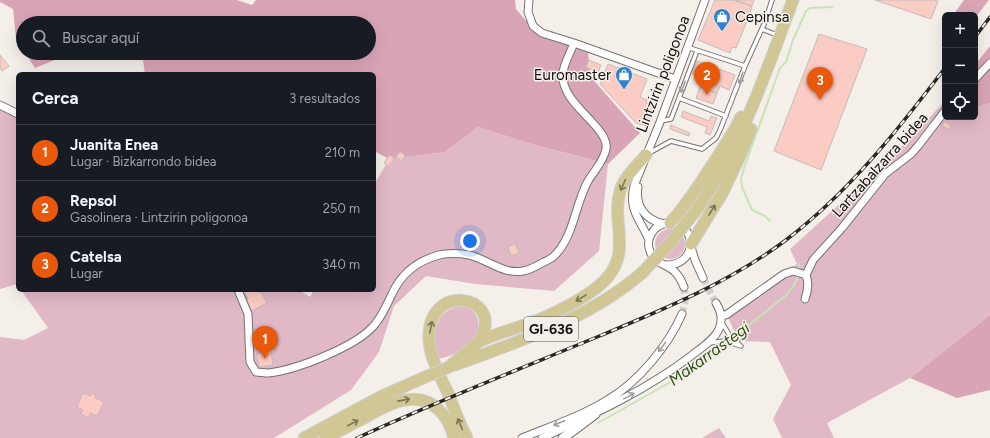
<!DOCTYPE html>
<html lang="es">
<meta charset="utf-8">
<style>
body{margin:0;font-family:Figtree,sans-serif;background:#242831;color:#f1f3f6}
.controls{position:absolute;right:12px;top:12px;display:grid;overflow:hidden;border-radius:6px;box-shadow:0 4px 16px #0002}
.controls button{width:36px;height:36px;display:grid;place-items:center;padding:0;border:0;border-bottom:1px solid #363941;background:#171b24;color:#f1f3f6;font:20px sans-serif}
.you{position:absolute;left:470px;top:241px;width:14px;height:14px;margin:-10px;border:3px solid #fff;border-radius:50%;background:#1a73e8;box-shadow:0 0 0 6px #1a73e833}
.badge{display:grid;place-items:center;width:26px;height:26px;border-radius:50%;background:#ea580c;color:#fff;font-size:13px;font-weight:700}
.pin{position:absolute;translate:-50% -33px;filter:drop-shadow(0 1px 2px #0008)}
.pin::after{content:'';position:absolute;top:21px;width:14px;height:12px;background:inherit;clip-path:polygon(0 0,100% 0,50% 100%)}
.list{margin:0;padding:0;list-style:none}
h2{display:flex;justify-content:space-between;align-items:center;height:52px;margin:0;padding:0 16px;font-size:17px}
h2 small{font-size:13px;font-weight:400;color:#9ea1a6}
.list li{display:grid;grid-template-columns:26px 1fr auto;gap:12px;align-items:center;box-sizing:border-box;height:56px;padding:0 16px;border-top:1px solid #363941}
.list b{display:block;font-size:15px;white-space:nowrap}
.list p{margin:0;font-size:13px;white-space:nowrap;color:#9ea1a6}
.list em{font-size:13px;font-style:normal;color:#9ea1a6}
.icon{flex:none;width:22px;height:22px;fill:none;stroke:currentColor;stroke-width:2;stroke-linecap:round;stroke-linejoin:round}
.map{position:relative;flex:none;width:990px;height:438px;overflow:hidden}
.search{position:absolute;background:#171b24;box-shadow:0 4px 16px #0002;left:16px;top:16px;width:360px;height:44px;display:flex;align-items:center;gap:10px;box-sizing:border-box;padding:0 14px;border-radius:22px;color:#9ea1a6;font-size:15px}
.panel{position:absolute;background:#171b24;box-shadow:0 4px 16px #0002;left:16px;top:72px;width:360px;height:220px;border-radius:6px}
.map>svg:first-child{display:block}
.green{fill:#e1b8c6}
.forest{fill:#daa4b7}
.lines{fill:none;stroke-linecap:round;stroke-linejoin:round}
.stream{stroke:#c6e4b7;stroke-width:2}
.building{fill:#fbccc3;stroke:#c4bcbb}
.minor-tunnel{stroke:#d3cec9;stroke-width:7;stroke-dasharray:7 3.5;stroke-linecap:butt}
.service-casing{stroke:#76726d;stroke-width:5.5}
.minor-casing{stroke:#76726d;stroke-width:9}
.secondary-casing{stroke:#76726d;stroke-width:11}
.primary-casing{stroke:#cfcfcf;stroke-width:13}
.service{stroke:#fff;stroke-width:3.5}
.minor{stroke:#fff;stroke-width:7}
.secondary{stroke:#fff;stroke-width:9}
.primary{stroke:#d0c795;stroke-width:11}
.rail-casing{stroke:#292825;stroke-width:3.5}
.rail{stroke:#f5efea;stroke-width:2;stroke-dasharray:6;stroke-linecap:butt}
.primary-bridge-casing{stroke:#cfcfcf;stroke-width:13;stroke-linecap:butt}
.primary-bridge{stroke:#d0c795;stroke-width:11}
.oneway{stroke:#a09f9f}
.oneway2{stroke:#7a7558}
.labels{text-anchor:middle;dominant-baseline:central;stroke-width:3;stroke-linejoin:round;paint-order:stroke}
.shield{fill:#f5efea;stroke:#555350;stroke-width:1}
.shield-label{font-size:14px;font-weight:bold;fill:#11100e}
.poi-label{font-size:15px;fill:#11100e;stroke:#f5efea;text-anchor:start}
.street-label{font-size:15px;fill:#11100e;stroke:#f5efea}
.water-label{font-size:16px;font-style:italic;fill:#2e5316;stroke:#f5efea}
</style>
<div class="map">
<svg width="990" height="438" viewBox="0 0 990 438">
<rect width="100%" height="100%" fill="#f5efea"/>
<!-- green -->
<path class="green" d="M945,101V117H975V108L990,103V315L910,378L827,423L834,438H782L773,419L791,385L770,342L739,341L725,311L797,264L790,249L896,153Z
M0,107L18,116V285L17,284L0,289Z
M478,127L528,143L608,164L599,251L554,291L475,284L426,276L394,306L379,352L351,390L274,438H0V337L24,340L48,328L21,290H299L310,297L314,290H374V185L389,159L445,152Z
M655 244a15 15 0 1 1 30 0a15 15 0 1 1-30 0Z
M456,307C459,307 463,306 466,307C478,310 482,327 475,337C466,350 452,356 438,359C433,338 432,314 456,307Z
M719,428L726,438H702Z"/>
<!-- forest -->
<path class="forest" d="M0,0H237L252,5L256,0H515L516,9L540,37L588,51L590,76L640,133L608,164L528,143L478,127L445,152L389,159L374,151V74H145L142,53H369V23H23V49L16,38L13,9L0,2Z
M964,0H989L975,18V15H953Z
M990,46V103L975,108V65Z
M25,53H72L35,68Z
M990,315V390L957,398L910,378Z"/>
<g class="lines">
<!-- stream -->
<path class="stream" d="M770,221L765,216L752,210L742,187L741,179L744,168L780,68L786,62L793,40L806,11L810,8L832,7
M798,271L799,264
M598,423L692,370L722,348L738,334L785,296C791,290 796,284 798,275"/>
</g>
<!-- building -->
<path class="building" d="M715,0H734L752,6L749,16L736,48L732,47L730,53L698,40Z
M734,0H754L752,6Z
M875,0H934L938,1L931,19Z
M819,34L867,49L821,170L774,151Z
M0,55L9,66L2,71L0,68Z
M589,60L601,65L598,72L586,67Z
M697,61L735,75L729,90L720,86L717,93L700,87L703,79L692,74Z
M608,64L647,79L640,97L647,100L646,103L654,106L647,126L636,123L600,84Z
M700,87L717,93L713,104L696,98Z
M683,111L709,121L711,116L717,118L710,135L705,133L707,127L681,117Z
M945,121L951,126L949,130L942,125Z
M671,125L690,133L689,136L670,129Z
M400,152L405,155L402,161L396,157Z
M389,155L394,158L389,166L384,163Z
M515,244L519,253L511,256L508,247Z
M244,290H258L260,293L261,292L267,303L251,311L246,300L248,299Z
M274,347L275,353H271L273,365L259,367L257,354L261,353V349Z
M83,393L91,396L92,393L96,395L95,398L104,402L97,416L90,413L88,418L81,414L83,410L77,407Z"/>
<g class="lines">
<!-- minor-tunnel -->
<path class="minor-tunnel" d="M703,278L716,303
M682,314L685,303L684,287"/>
<defs>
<path id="service" d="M762,29L777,35
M687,47L745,66
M679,98L726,116
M661,121L671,119L697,51
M649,153L671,141L702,149L716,138L720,130L745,66L765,22L772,0
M722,323L730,336L739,344
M709,343L725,341L741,346"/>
<path id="minor" d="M529,0L528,12L533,26L542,33L574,43L675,79
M975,79L990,63
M0,105L18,114
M638,187C635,206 645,220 664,224
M649,240C640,219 628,210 634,186L660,122L705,0
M691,247L695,260L703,278
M665,265C701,266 696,219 667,223C662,224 657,226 654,230C649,236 647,244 650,251C653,263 667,264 675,272C679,276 682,282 684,287
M238,290L248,314L250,362L256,372C260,372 264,373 268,373C296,370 359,346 376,323C383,314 387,304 392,294C401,274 417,261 439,255C447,253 460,253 469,255C487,259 504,275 523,271C529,270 535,267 540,264C544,262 549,260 553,257C574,238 575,204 588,181C594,171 604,161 606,149C610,127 560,104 563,74C563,64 571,52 574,43
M805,299C808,291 809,283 806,275L813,260L842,228L885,174L911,154L918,146L945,111
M721,315H726L784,274L793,271L806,275
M522,438C551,426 582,416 609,399C638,382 668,346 682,314
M542,438C594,414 645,391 691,356C701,348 714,340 719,329C723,320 721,311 716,303"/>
<path id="secondary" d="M563,438L595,414"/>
<path id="primary" d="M694,213C741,149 765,74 793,0
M670,223C686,206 699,185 712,165C722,150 733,134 741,117
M691,244L723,192L740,156L751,129
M478,342C494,334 511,330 527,324C549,317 591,296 606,279C632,251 611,222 620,191C624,177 637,166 646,155
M455,365C521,340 588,320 643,272
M449,367C458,358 477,347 482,336C501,294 427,282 429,339C430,358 440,376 448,393C454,408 459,423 467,438
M304,438L382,396L423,378
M326,438C338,432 350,425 362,419C384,407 415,387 438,409C447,417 451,426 454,438"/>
</defs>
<!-- service casing -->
<use href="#service" class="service-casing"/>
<!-- minor casing -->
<use href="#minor" class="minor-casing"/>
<!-- secondary casing -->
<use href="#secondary" class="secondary-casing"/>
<!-- primary casing -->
<use href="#primary" class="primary-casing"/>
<!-- service -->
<use href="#service" class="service"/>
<!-- minor -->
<use href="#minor" class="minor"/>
<!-- secondary -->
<use href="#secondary" class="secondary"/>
<!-- primary -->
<use href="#primary" class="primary"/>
<defs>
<path id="rail" d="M975,37L990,17
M357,438C436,402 517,370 597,337C662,310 729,283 786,240C849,192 897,131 945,68"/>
</defs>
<!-- rail casing -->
<use href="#rail" class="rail-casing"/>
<!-- rail -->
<use href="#rail" class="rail"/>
<defs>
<path id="primary-bridge" d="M643,272L670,243L694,213
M423,378L449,367"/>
</defs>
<!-- primary-bridge casing -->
<use href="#primary-bridge" class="primary-bridge-casing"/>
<!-- primary-bridge -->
<use href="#primary-bridge" class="primary-bridge"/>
</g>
<!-- one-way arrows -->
<defs><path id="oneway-shaft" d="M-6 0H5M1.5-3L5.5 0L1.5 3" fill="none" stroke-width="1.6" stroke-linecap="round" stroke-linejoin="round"/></defs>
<g class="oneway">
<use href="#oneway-shaft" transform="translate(741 78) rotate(108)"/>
<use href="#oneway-shaft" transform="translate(683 87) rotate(111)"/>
<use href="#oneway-shaft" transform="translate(662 347) rotate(128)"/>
<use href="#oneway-shaft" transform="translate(629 396) rotate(-29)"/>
<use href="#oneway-shaft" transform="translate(559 423) rotate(157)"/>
</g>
<g class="oneway2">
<use href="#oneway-shaft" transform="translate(623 185) rotate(114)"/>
<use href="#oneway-shaft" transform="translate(712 210) rotate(-58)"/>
<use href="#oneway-shaft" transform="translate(581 298) rotate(149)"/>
<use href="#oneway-shaft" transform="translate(431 327) rotate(-79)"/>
<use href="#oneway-shaft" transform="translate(404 400) rotate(-11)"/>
<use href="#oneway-shaft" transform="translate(353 423) rotate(-28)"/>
<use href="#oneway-shaft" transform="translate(460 424) rotate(-113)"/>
</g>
<!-- icons -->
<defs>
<symbol id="shop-pin" viewBox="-11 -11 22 30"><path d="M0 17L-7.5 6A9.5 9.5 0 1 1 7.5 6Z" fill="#2e81cf" stroke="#f5efea"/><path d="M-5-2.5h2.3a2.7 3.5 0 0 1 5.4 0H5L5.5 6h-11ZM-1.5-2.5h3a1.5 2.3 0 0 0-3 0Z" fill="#fff"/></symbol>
</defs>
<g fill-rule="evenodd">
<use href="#shop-pin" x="712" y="7" width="20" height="27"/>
<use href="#shop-pin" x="614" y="65" width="20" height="27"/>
</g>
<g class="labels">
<!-- shield labels -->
<rect class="shield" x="524" y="317" width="54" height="24" rx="3"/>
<g class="shield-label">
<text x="551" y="329">GI-636</text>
</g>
<!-- poi labels -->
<g class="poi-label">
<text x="735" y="17">Cepinsa</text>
<text x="611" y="75" text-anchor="end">Euromaster</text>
</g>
<!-- street labels -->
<g class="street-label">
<text transform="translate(663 74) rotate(-69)">Lintzirin poligonoa</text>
<text transform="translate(880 165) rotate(-48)">Lartzabalzarra bidea</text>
</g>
<!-- water labels -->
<g class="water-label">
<text transform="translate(709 354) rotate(-36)">Makarrastegi</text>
</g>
</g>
</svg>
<div class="controls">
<button>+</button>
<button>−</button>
<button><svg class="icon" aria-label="locate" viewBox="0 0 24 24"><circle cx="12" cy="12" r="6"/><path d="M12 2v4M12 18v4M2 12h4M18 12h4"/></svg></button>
</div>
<div class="you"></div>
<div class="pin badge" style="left:265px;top:359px">1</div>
<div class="pin badge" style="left:707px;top:95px">2</div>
<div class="pin badge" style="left:820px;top:100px">3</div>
<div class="search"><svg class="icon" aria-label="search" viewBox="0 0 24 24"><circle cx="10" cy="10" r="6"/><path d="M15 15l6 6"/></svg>Buscar aquí</div>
<section class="panel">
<h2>Cerca<small>3 resultados</small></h2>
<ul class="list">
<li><span class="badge">1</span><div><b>Juanita Enea</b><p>Lugar · Bizkarrondo bidea</p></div><em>210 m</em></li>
<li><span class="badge">2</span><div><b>Repsol</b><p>Gasolinera · Lintzirin poligonoa</p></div><em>250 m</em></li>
<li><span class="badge">3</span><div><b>Catelsa</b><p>Lugar</p></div><em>340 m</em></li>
</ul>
</section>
</div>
